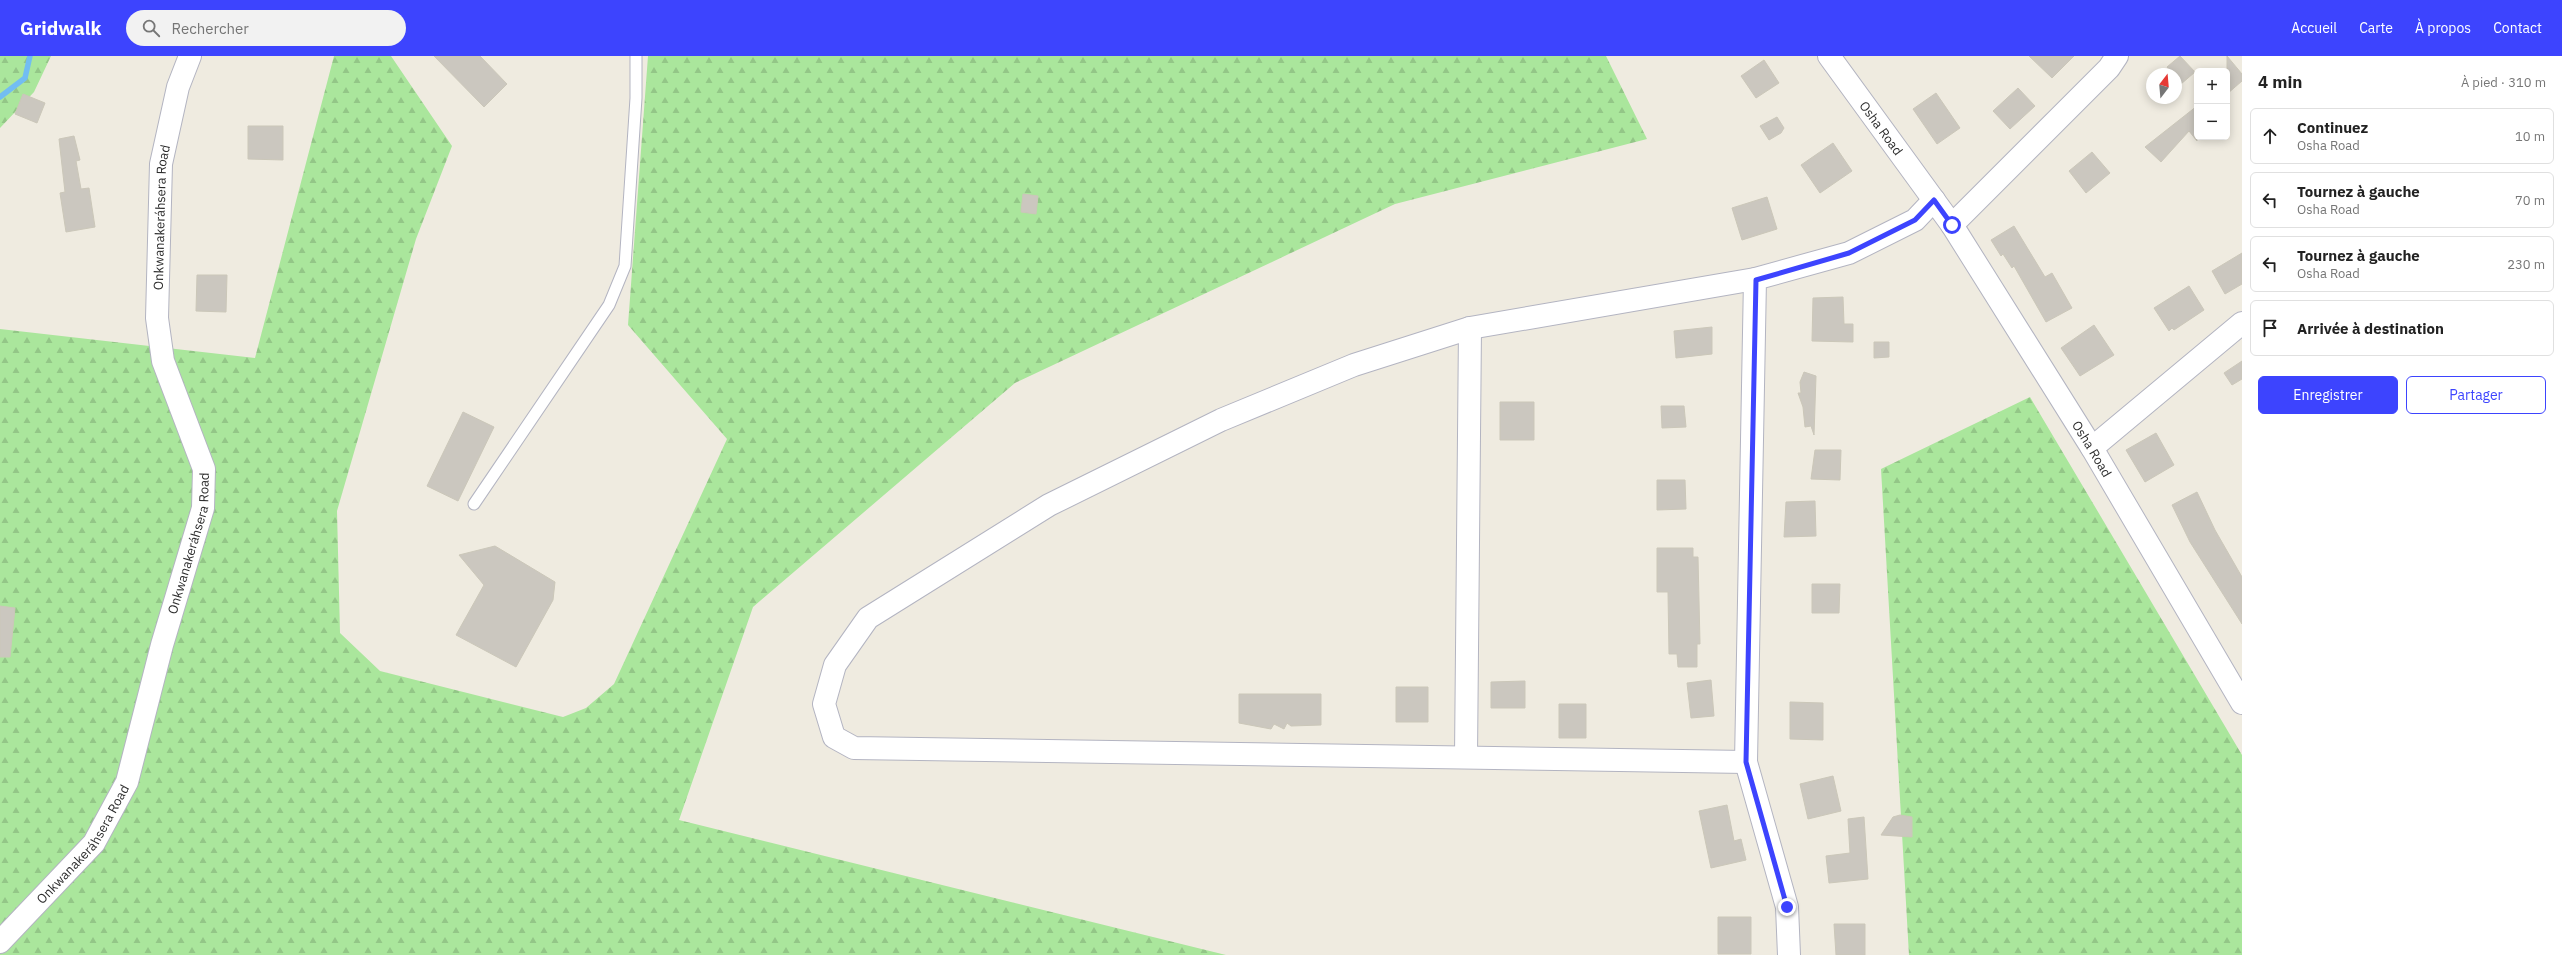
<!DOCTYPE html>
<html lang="fr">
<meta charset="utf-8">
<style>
body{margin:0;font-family:"IBM Plex Sans",sans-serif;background:#f2f2f2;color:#222}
.controls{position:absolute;right:12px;top:12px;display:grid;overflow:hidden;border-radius:6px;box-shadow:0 2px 10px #0003}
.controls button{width:36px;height:36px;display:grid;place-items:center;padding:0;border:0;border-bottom:1px solid #e0e0e0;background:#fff;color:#222;font:20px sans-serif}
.compass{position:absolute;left:2146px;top:12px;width:36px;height:36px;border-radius:50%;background:#fff;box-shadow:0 2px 10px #0003;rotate:16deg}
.stop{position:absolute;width:12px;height:12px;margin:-9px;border:3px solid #3d44fe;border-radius:50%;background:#fff}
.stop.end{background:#3d44fe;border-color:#fff;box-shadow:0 1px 4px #0008}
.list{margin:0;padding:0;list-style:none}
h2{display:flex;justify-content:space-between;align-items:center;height:52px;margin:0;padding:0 16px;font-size:17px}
h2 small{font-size:13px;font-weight:400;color:#767676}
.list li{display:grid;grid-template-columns:26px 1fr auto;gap:12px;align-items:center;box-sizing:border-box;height:56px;margin:0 8px 8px;padding:0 8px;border:1px solid #e0e0e0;border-radius:6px}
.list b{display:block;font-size:15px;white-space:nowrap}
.list p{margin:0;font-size:13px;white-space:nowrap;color:#767676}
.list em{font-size:13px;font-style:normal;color:#767676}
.actions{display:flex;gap:8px;padding:12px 16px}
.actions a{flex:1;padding:9px 0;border:1px solid #3d44fe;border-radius:6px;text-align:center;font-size:14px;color:#3d44fe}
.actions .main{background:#3d44fe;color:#fff}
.icon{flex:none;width:22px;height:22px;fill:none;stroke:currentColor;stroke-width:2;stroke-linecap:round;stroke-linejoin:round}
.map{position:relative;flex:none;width:2242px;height:899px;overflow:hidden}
header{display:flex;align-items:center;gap:24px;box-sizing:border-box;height:56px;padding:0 20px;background:#3d44fe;color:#fff}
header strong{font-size:19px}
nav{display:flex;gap:22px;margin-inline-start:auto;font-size:14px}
.search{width:280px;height:36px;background:#f2f2f2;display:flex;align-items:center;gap:10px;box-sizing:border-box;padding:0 14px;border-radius:22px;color:#767676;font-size:15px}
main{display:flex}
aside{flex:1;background:#fff}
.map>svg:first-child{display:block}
.forest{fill:url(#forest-firs)}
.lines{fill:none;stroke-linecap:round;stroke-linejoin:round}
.stream{stroke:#72bdf2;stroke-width:5.5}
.building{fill:#cbc7bf;stroke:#cbc7b9}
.lane-casing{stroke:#b3b4c1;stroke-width:13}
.street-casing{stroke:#b3b4c1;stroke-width:24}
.lane{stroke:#fff;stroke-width:11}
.street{stroke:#fff;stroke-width:22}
.route{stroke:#3d44fe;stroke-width:5}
.labels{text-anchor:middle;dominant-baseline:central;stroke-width:3;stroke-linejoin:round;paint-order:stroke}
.street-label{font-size:13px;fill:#2d2d2d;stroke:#fff}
</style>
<header>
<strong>Gridwalk</strong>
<div class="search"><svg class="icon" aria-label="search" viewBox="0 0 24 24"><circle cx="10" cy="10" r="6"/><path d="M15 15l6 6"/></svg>Rechercher</div>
<nav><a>Accueil</a><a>Carte</a><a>À propos</a><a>Contact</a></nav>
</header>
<main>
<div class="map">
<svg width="2242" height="899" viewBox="0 0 2242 899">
<defs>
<pattern id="forest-firs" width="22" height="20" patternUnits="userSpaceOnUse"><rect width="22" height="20" fill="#aae69c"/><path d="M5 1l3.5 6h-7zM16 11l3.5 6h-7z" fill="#93c687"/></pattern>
</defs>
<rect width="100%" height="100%" fill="#efebe0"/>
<!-- forest -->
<path class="forest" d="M0,0H51L34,36L0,72Z
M334,0H391L452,90L416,183L337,455L340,577L380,615L563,661L586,652L614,628L727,383L628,269L648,0H1606L1647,83L1395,148L1015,327L753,551L679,764L1226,899H0V273L255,302Z
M2030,341L2242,699V899H1909L1881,413Z"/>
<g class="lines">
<!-- stream -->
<path class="stream" d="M0,41L25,22L30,0"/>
</g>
<!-- building -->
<path class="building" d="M434,0H480L507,28L484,51Z
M2029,0H2074L2052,22Z
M2180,0L2195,16L2181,28L2176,22V18H2172L2167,11Z
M2227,0L2242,18V25L2227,38Z
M1764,4L1779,27L1756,42L1741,20Z
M2018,32L2035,50L2010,73L1993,55Z
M1936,37L1960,72L1937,88L1913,53Z
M23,38L45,47L37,67L15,58Z
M2197,50V85L2189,75L2161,106L2145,91Z
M1777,61L1784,72L1781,77L1769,84L1760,70Z
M248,70H283V104L248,103Z
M74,80L80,104L76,105L81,133L89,132L95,171L66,176L60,137L65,136L59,83Z
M1833,87L1852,115L1820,137L1801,109Z
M2092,96L2110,117L2086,137L2069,115Z
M1023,138L1038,140L1036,158L1021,156Z
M1767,141L1777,173L1742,184L1732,152Z
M2014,170L2045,221L2052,217L2072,252L2046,266L2014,210L2012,212L2003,198L2001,200L1991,184Z
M2242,197V228L2225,238L2212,215Z
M197,219H227L226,256L196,255Z
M2189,230L2204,254L2174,274L2172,272L2169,275L2154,252Z
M1843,241L1844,268H1853V286L1812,285L1813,242Z
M2094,269L2114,299L2080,320L2061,292Z
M1712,271V298L1676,302L1674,275Z
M1874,286H1889V301L1874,302Z
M2242,305V323L2232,329L2224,317Z
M1804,316L1816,320L1814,379L1811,370L1805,371L1803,351L1798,337H1801L1800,326Z
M1500,346H1534V384H1500Z
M1661,350H1684L1686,371L1662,372Z
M463,356L494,371L458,445L427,430Z
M2156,377L2174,409L2145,426L2126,394Z
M1815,394H1841L1840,424L1811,423Z
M1657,424H1685L1686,453L1657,454Z
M2197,436L2215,474L2242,521V568L2190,486L2172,449Z
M1815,445L1816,480L1784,481L1786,446Z
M495,490L555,526L553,544L516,611L456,579L484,529L459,499Z
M1657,492H1693V501H1698L1700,588H1697V611H1678L1677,598H1669L1668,536H1657Z
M1812,528H1840L1839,557H1812Z
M0,550L15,552L10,601H0Z
M1711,624L1714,660L1691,662L1687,627Z
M1525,625V652H1491V626Z
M1396,631H1428V666H1396Z
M1239,638H1321V669L1291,670L1287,667L1284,673L1274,668L1271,673L1239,667Z
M1790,646L1823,647V684L1790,683Z
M1559,648H1586V682H1559Z
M1833,720L1841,755L1808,763L1800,728Z
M1727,749L1734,785L1741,783L1746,804L1711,812L1699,755Z
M1900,759L1912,761V781L1881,779L1893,761Z
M1864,761L1868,823L1829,827L1826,800L1850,797L1848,763Z
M1718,861H1751V898H1718Z
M1834,868H1865V899H1836Z"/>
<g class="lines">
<defs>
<path id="lane" d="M474,448L609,249L625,210L636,42V0"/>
<g id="street">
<path id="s1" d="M1829,0L1952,169L2092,392L2242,647"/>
<path d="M1952,169L2109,12L2117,0"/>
<path d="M2092,392L2242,267"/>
<path d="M1466,701L1470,272"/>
<path d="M1746,706L854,692L834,681L824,648L835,609L868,562L1049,449L1221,364L1354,309L1470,272L1755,223"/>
<path id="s2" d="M0,886L94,787L127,726L162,589L203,452L204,413L163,305L157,262L161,108L178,31L190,0"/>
<path d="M1789,899L1787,851L1746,706L1755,223L1849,197L1915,164L1934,144"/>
</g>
</defs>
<!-- lane casing -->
<use href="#lane" class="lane-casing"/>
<!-- street casing -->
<use href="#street" class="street-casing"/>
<!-- lane -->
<use href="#lane" class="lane"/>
<!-- street -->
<use href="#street" class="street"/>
</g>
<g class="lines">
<!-- route -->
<path class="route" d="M1787,851L1746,706L1756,224L1849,197L1915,164L1934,144L1952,169"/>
</g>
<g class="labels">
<!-- street labels -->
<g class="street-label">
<text stroke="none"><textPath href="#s1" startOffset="89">Osha Road</textPath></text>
<text stroke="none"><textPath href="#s2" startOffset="789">Onkwanakeráhsera Road</textPath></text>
<text stroke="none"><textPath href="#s1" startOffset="473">Osha Road</textPath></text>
<text stroke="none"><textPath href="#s2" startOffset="453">Onkwanakeráhsera Road</textPath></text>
<text stroke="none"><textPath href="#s2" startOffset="129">Onkwanakeráhsera Road</textPath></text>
</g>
</g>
</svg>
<div class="controls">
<button>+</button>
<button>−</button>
</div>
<svg class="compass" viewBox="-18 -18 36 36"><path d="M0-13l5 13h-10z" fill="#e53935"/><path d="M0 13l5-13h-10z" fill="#767676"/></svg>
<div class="stop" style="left:1952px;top:169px"></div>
<div class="stop end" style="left:1787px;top:851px"></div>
</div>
<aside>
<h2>4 min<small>À pied · 310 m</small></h2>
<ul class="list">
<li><svg class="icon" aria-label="ahead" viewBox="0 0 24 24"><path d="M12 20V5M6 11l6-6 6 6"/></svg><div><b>Continuez</b><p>Osha Road</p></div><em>10 m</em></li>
<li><svg class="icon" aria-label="left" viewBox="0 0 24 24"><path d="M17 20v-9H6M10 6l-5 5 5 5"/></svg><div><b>Tournez à gauche</b><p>Osha Road</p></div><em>70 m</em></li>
<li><svg class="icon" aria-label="left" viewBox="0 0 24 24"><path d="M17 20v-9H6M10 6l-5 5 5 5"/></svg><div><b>Tournez à gauche</b><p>Osha Road</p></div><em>230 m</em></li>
<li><svg class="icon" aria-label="arrive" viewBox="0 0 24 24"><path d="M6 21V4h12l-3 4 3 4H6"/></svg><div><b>Arrivée à destination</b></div></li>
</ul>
<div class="actions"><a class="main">Enregistrer</a><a>Partager</a></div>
</aside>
</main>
